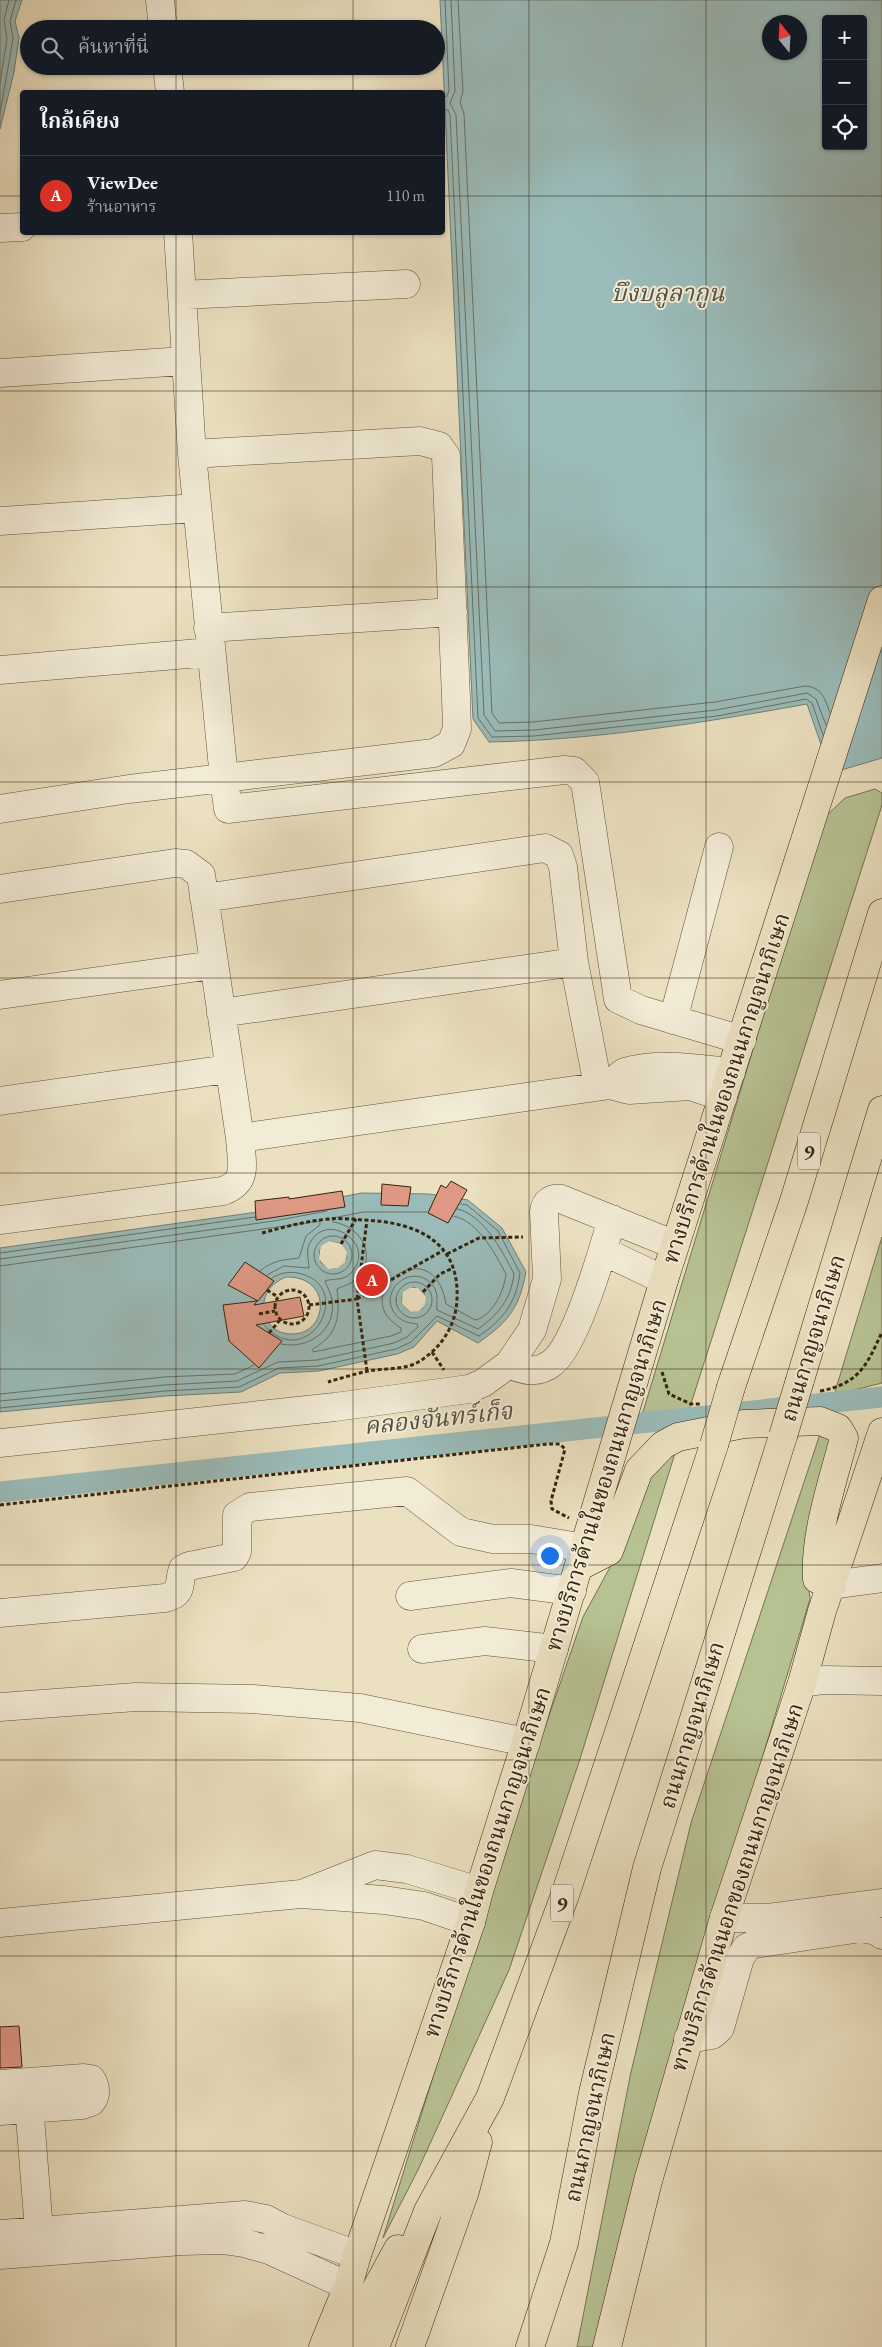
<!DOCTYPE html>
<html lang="th">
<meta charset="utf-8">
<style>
body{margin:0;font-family:"EB Garamond","Noto Serif Thai",serif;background:#242831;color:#f1f3f6}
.controls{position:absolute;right:15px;top:15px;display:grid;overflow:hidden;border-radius:5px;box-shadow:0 1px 4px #0004}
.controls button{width:45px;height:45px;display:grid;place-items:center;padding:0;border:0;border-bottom:1px solid #363941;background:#171b24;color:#f1f3f6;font:25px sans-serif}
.compass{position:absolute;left:762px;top:15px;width:45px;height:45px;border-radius:50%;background:#171b24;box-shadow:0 1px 4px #0004;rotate:342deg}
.you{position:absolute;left:549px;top:1555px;width:18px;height:18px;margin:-12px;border:4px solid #fff;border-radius:50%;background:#1a73e8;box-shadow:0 0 0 8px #1a73e833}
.badge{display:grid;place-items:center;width:32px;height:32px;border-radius:50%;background:#d93025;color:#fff;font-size:16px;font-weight:700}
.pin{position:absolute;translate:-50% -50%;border:2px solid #fff;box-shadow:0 1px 5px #0006}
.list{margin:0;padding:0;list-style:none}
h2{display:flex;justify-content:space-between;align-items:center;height:65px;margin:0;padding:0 20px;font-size:21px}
h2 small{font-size:16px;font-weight:400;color:#9ea1a6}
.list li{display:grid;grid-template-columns:32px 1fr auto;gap:15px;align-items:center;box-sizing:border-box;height:80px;padding:0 20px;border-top:1px solid #363941}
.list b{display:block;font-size:19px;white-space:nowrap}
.list p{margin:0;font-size:16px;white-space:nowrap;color:#9ea1a6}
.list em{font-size:16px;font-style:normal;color:#9ea1a6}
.icon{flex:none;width:28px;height:28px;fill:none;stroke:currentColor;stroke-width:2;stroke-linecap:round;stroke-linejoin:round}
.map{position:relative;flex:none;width:882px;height:2347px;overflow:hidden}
.search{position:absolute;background:#171b24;box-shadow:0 1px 4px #0004;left:20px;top:20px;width:425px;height:55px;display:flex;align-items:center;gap:12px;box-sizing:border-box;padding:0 18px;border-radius:28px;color:#9ea1a6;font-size:19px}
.panel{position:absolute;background:#171b24;box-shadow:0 1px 4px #0004;left:20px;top:90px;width:425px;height:145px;border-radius:5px}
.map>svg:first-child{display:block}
.green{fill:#b7c293;stroke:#767350}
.water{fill:#9abbb9;stroke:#727f74;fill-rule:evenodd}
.pier{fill:#ebe0c0;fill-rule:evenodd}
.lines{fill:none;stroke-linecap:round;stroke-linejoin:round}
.shore{stroke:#687063;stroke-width:1}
.canal{stroke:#9abbb9;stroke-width:21}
.building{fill:#de9884;stroke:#36240d}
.minor-casing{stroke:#63533a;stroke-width:29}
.major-casing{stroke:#36240d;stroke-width:29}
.highway-casing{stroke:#36240d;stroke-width:29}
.path{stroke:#36240d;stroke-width:3;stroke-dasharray:4 2.5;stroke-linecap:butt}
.minor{stroke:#f2ebd6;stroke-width:28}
.major{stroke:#ebe0c0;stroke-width:28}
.highway{stroke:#ebe0c0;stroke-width:28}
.highway-bridge-casing{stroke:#36240d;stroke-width:29;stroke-linecap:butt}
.highway-bridge{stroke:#ebe0c0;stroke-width:28}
.grid{fill:none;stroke:#36240d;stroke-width:1;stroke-opacity:0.55}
.labels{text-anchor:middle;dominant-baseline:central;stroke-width:4;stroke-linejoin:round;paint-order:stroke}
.shield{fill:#f2ebd6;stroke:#6e6049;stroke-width:1}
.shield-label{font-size:21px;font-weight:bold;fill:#36240d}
.street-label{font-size:22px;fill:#36240d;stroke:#f2ebd6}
.water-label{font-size:24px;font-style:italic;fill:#545141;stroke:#f2ebd6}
</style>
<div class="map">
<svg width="882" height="2347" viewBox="0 0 882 2347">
<rect width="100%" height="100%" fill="#ebe0c0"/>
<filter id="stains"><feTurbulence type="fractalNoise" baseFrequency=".004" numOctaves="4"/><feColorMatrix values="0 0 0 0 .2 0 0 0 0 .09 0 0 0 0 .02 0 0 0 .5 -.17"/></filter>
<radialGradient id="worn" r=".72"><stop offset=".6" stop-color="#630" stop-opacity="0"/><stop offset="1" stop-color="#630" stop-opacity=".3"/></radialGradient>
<!-- green -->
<path class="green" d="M875,789L882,793V805L689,1410L642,1415L823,819L845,798Z
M882,1237V1383L834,1395Z
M821,1431L832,1433L807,1571L810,1599L664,2085L599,2347H577L631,2072L691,1823Z
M676,1450L579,1762L509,1970L418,2170L383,2238L508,1835L583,1617L622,1545L639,1488Z"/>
<!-- water -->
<path class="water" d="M0,0H22L15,21L19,38L14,72L0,129Z
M440,0H882V758L831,773L807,704C702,723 595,740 489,742L473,719ZM826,19H863V146H826ZM770,22H800V52H770Z
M362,1193L429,1194L468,1200L502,1228L526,1272C519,1309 508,1322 478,1343L437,1321L414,1347L397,1354L319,1371L280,1373L241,1392L165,1396L0,1412V1248L272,1210ZM329,1241L342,1244L347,1257C339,1271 334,1270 321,1263L319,1250ZM286,1277C337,1276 327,1343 284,1333C277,1332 270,1326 267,1320C259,1300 267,1285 286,1277ZM414,1287L424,1293L425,1305L422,1309L411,1312L402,1304V1296Z"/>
<!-- pier -->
<path class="pier" d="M329,1241L342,1244L347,1253L345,1262L338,1268L328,1269L319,1259L321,1246ZM333,1243L341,1246L344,1257L340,1264L333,1267L325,1264L321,1255L326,1245Z
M410,1288H418L426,1297L425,1305L419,1311L411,1312L402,1304L403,1292ZM411,1290H417L424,1298L423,1304L418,1309L411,1310L404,1303L406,1294Z"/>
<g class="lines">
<!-- shore -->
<path class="shore" d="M451,0L455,91L450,103L456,115L484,715L495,731L534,730L716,710L807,693L816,699L826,725
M458,0L463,91L460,102L464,114L492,713L499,723L533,722L715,702L805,686C822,687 825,699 830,713
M0,83L7,39L4,20L9,0
M442,98L447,96L449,91L445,0
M442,109L448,110L450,115L478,718L492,737L534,736L717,716L806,699L812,703L823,735
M0,113L13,39L10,21L16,0
M427,1212H363L333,1218V1222C362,1226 379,1258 355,1280C349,1285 343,1286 337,1289C340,1315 339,1334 313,1349V1352L391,1336L401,1332V1328C344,1295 433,1227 446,1304L475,1320C493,1316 504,1291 506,1274C495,1254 479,1221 453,1216
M314 1255a19 19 0 1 1 38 0a19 19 0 1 1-38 0Z
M0,1253L255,1217
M0,1259L274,1221L327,1211
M0,1266L320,1221V1225L306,1236L299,1258C284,1260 273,1260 260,1271
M267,1275L284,1266L309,1268C309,1261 306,1253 309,1245C325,1208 380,1245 350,1274C343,1281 333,1278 325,1281C327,1287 331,1293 332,1300C337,1330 308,1350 281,1344
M396 1300a18 18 0 1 1 36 0a18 18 0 1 1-36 0Z
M264,1325C307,1374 356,1290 302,1274C292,1271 281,1272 272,1278
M0,1394L164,1377L235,1374L254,1365
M0,1401L165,1385L237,1381L278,1362L317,1360L394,1343L407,1337L418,1327L417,1324C402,1323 392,1316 390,1301C391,1278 420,1266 434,1287C439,1295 436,1302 437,1310L478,1329C498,1315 511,1299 514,1274C503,1252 483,1214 457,1209
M0,1408L165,1391L239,1387L279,1368L318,1366L396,1349L411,1342L437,1316L479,1336C503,1320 516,1303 520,1273L498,1231L467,1205L461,1204"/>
<!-- canal -->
<path class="canal" d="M0,1492L882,1397"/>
</g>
<!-- building -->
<path class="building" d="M451,1181L467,1190L448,1223L428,1213L441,1185L446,1188Z
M382,1184L411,1187L408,1206L381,1205Z
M342,1191L345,1207L256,1220L255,1201L289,1197V1199Z
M245,1262L274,1281L258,1301L228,1285Z
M300,1297L304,1316L256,1325L282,1341L259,1368L229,1341L223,1305L257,1301L254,1305Z
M19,2026L22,2067L0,2068V2027Z"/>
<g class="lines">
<defs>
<path id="minor" d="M160,0L163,29
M167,66L170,92
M0,228L22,227
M182,295L406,284
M0,373L185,361
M192,454L420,441L439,446L446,456L456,698L457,729L451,744L434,753L224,778L228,809L564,770L574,771L585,782L618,999L641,1010L742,1040
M0,521L197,508
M208,628L453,612
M0,670L211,652
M0,809L129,789L224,778L192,454L178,232
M0,889L175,863L186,864L201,875L240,1138C241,1161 250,1181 223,1191L0,1220
M204,898L545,848L559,855L563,867L574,962L598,1086
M0,995L213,965
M221,1013L574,962
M673,1020L719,847
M610,1085C615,1081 620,1074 625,1072C659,1062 697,1069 731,1072
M0,1101L228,1069
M240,1138L610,1085L629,1090L690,1086L723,1097
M603,1251L664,1280
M509,1364C524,1371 538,1374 552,1363C576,1345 603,1250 612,1219
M0,1443L335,1407L469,1389L483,1383L509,1364L532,1330L547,1279L544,1212C545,1202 551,1198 561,1199L675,1245
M832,1585L882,1578
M410,1596L511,1583L572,1591
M0,1613L165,1598C185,1593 177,1584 183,1569L189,1566L234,1557L237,1552V1515L250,1507L407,1491L461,1532L493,1539H531L585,1548
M422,1649L485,1641L554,1649
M802,1683L824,1680L882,1681
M0,1707L136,1697L253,1699L360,1708L526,1742
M307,1892L375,1865L407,1869L479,1891
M724,1918H768L882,1903
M0,1923L301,1894L384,1900L424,1906L471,1922
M688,2039L712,2035L720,2028L740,1958L746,1948L754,1944L861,1928L877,1931L882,1935
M0,2084L84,2078L91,2079C96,2086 97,2096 91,2102L82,2105L0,2111
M28,2091L39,2231L38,2250
M0,2234L245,2215L266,2219L283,2228L357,2255
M0,2255L182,2241L222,2240L244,2243L269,2250L348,2286"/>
<path id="major" d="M580,1566L609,1551L639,1470L663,1445L678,1437L744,1424L820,1421L838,1428L844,1438C833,1481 814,1535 817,1579L832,1585
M323,2347L348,2286L357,2255L471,1922L479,1891L526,1742L664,1280L882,600
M607,2347L648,2181L724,1918L802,1683L822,1611L882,1432"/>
<path id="highway" d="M800,1380L882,1110
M731,1387L794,1201L882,913
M352,2347L375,2291L398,2249
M375,2347L428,2211L490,2098L565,1895L714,1445
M410,2347L465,2191L478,2142
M530,2347L564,2243L593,2093L647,1868L783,1436"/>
</defs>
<!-- minor casing -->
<use href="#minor" class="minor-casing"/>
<!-- major casing -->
<use href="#major" class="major-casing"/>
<!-- highway casing -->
<use href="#highway" class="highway-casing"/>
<!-- path -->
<path class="path" d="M262,1233C284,1227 306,1221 329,1219C340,1218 352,1219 363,1220C413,1222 460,1239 457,1299C456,1325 442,1347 420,1361C407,1370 384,1368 368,1371C355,1374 341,1378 328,1382
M341,1244L356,1219
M447,1254L479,1238L523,1237
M275 1307a17 17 0 1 1 34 0a17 17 0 1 1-34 0Z
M267,1290L278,1297
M423,1292L440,1274L453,1268
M357,1299L444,1250
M357,1299L367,1220
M309,1305L357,1299L367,1371
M259,1314L275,1311
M269,1333L280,1320
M432,1352L444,1370
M662,1372L669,1394L691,1404H702
M820,1391C859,1384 867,1365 882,1332
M0,1505L548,1444H560L565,1449L551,1501L552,1509L569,1518"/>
<!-- minor -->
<use href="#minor" class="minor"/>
<!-- major -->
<use href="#major" class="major"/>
<!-- highway -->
<use href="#highway" class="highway"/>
<defs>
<path id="highway-bridge" d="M783,1436L800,1380
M714,1445L731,1387"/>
</defs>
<!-- highway-bridge casing -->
<use href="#highway-bridge" class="highway-bridge-casing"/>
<!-- highway-bridge -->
<use href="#highway-bridge" class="highway-bridge"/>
</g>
<!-- grid -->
<path class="grid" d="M176,0V29M353,0V29M529,0V2347M706,0V2347M176,66V92M353,66V92M0,196H22M442,196H882M176,232V2347M353,232V2347M0,391H882M0,587H882M0,782H882M0,978H882M0,1173H882M0,1369H882M0,1565H882M0,1760H882M0,1956H882M0,2151H882"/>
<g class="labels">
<!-- shield labels -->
<g class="shield">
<rect x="798" y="1132.5" width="22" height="37" rx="4"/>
<rect x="551" y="1884.5" width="22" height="37" rx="4"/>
</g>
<g class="shield-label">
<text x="809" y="1151">9</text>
<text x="562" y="1903">9</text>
</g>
<!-- street labels -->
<g class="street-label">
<text transform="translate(726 1088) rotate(-72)">ทางบริการด้านในของถนนกาญจนาภิเษก</text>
<text transform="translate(813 1338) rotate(-73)">ถนนกาญจนาภิเษก</text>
<text transform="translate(606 1475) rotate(-73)">ทางบริการด้านในของถนนกาญจนาภิเษก</text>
<text transform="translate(692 1725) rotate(-73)">ถนนกาญจนาภิเษก</text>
<text transform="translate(487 1862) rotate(-72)">ทางบริการด้านในของถนนกาญจนาภิเษก</text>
<text transform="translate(737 1887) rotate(-72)">ทางบริการด้านนอกของถนนกาญจนาภิเษก</text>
<text transform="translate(590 2117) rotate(-78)">ถนนกาญจนาภิเษก</text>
</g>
<!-- water labels -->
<g class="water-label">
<text x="668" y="292">บึงบลูลากูน</text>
<text transform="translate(438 1418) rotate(-6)">คลองจันทร์เก็จ</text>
</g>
</g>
<rect width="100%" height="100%" filter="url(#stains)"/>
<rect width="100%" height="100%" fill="url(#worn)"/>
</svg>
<div class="controls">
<button>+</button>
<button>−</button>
<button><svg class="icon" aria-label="locate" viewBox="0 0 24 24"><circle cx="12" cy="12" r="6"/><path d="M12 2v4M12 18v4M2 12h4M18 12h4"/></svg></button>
</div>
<svg class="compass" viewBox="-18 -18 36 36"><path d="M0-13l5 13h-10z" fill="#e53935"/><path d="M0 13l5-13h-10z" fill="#9ea1a6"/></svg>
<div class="you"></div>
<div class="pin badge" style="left:372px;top:1280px">A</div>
<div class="search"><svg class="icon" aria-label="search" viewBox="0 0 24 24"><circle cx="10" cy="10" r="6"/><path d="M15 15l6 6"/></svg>ค้นหาที่นี่</div>
<section class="panel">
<h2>ใกล้เคียง<small></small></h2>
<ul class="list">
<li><span class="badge">A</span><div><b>ViewDee</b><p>ร้านอาหาร</p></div><em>110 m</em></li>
</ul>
</section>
</div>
